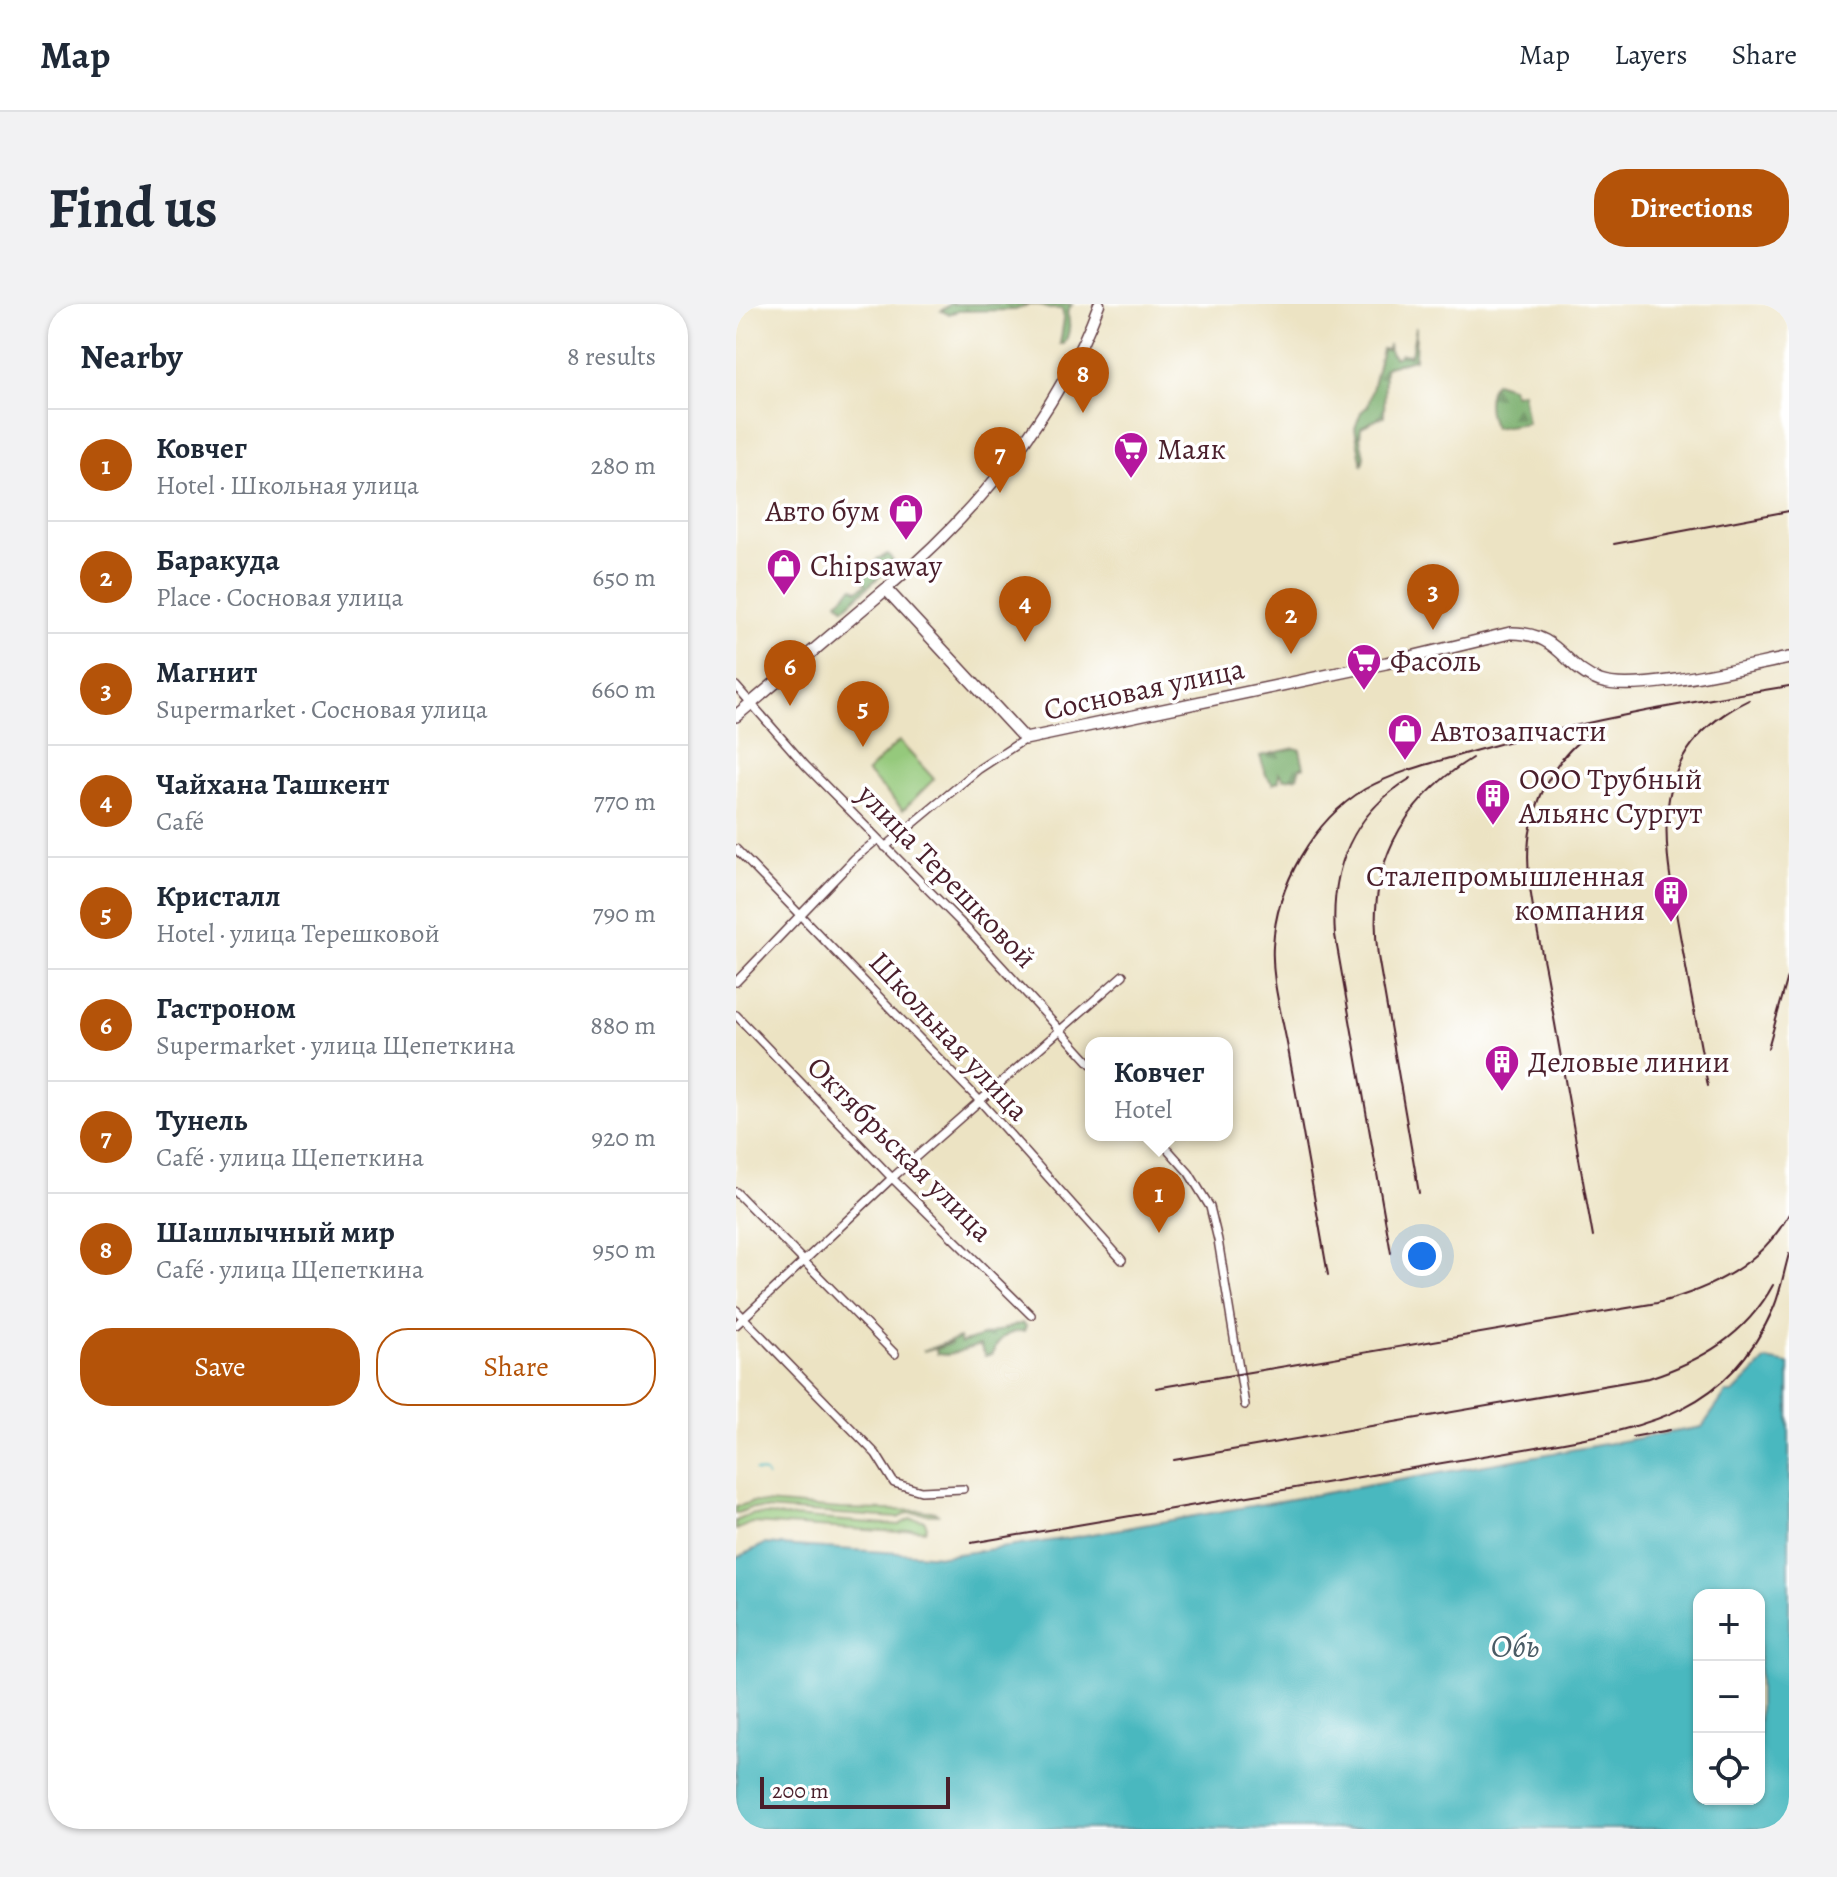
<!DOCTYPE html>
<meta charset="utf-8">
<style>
body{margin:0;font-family:Alegreya,serif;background:#f2f2f3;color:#1f2937}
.controls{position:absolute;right:24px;bottom:24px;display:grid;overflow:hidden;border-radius:16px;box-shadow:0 2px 6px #0004}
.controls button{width:72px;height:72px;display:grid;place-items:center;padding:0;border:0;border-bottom:2px solid #e0e1e3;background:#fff;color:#1f2937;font:40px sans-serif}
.scale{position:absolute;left:24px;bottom:20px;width:190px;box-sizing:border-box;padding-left:8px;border:4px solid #4a1f2b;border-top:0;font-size:22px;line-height:28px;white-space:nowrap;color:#4a1f2b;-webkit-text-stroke:6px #fff;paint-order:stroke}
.you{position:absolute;left:686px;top:952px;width:28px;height:28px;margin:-20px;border:6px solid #fff;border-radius:50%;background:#1a73e8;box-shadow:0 0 0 12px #1a73e833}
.badge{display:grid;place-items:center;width:52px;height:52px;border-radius:50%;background:#b45309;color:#fff;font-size:26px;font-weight:700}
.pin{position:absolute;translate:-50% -66px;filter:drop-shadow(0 2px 4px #0008)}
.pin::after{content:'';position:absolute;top:42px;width:28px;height:24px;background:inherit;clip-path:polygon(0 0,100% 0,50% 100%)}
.popup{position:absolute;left:349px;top:733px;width:148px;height:104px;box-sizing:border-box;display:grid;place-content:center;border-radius:16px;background:#fff;filter:drop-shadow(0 2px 6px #0005);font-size:26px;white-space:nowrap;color:#747a83}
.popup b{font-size:30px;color:#1f2937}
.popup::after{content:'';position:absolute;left:50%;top:100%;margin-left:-16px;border:16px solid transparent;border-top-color:#fff}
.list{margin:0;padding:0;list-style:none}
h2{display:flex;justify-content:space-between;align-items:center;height:104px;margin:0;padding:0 32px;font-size:34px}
h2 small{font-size:26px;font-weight:400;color:#747a83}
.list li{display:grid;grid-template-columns:52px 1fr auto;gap:24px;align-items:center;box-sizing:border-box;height:112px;padding:0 32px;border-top:2px solid #e0e1e3}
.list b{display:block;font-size:30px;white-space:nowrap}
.list p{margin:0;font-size:26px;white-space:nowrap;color:#747a83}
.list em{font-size:26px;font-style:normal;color:#747a83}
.actions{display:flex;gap:16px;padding:24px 32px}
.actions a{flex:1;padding:18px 0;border:2px solid #b45309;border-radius:32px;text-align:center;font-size:28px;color:#b45309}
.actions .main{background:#b45309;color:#fff}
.icon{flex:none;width:44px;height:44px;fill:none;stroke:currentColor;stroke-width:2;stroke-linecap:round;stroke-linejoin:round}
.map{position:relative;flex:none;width:1053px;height:1525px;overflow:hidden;border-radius:32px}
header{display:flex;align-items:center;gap:48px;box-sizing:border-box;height:112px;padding:0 40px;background:#fff;border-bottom:2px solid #e0e1e3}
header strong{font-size:38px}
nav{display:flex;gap:44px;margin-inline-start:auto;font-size:28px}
.intro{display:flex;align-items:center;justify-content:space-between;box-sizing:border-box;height:192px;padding:0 48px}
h1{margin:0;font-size:56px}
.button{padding:20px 36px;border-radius:32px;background:#b45309;color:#fff;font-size:28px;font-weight:700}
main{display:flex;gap:48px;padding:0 48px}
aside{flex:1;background:#fff;border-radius:32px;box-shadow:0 2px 6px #0004}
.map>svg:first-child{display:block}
.grass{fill:#95c97b;stroke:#707453;stroke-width:2}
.forest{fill:url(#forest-firs);stroke:#61664b;stroke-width:2}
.water{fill:#49b8bf;stroke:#4a6c75;stroke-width:2;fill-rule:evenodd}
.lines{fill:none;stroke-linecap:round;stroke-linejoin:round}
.stream{stroke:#49b8bf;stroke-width:2}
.minor-casing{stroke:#623c42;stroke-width:10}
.secondary-casing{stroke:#623c42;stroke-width:13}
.primary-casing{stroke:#623c42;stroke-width:14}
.minor{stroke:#fff;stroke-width:7}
.secondary{stroke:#fff;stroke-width:10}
.primary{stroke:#fff;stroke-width:11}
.rail{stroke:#4a1f2b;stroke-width:2}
.labels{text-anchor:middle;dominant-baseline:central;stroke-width:7;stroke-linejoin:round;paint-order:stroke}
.poi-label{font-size:30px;fill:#4a1f2b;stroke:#fff;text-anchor:start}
.street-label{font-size:30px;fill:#4a1f2b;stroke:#fff}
.water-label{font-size:32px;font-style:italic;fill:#4a5c66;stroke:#fff}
</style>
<header>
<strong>Map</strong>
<nav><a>Map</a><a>Layers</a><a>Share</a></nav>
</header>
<div class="intro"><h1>Find us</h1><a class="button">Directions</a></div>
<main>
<aside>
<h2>Nearby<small>8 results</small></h2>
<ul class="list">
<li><span class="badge">1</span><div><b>Ковчег</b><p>Hotel · Школьная улица</p></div><em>280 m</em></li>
<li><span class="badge">2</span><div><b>Баракуда</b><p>Place · Сосновая улица</p></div><em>650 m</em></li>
<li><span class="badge">3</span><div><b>Магнит</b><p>Supermarket · Сосновая улица</p></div><em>660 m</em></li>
<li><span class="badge">4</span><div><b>Чайхана Ташкент</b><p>Café</p></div><em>770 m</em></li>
<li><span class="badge">5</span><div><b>Кристалл</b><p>Hotel · улица Терешковой</p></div><em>790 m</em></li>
<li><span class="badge">6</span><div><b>Гастроном</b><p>Supermarket · улица Щепеткина</p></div><em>880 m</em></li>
<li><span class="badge">7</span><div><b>Тунель</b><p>Café · улица Щепеткина</p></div><em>920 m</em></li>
<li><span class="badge">8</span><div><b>Шашлычный мир</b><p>Café · улица Щепеткина</p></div><em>950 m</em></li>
</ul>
<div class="actions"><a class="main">Save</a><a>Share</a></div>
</aside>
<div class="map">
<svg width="1053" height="1525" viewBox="0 0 1053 1525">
<defs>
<pattern id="forest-firs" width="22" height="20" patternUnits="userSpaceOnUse" patternTransform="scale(2)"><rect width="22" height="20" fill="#78ad6b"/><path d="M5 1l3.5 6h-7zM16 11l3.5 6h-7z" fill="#648c58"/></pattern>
</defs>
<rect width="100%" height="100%" fill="#fff"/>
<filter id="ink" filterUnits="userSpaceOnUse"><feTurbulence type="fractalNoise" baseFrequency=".0125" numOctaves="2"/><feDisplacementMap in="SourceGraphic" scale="16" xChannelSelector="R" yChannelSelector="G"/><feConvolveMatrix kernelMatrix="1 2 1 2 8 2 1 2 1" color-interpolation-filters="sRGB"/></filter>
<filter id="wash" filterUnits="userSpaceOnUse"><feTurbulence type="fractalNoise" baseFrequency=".006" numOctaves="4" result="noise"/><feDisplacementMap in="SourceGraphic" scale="32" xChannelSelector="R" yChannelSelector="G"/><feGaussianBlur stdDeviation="1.8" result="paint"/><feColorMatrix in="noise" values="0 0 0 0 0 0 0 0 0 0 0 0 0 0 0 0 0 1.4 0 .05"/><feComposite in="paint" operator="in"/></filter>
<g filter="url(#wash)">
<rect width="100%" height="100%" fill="#ece3c3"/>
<!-- grass -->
<path class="grass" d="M163,437L198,475L167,506L131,468Z
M16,1198L104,1205L197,1207L201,1210L172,1209L162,1214L14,1204L0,1210V1203Z
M16,1210L163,1221L174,1215L188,1216L191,1222L189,1226L176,1225L163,1228L16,1219L0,1226V1217Z"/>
<!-- forest -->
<path class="forest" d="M214,0H336L331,8C335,20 334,30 328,40H324L328,15L326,5H313L303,1H293L279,6L222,7L213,10L205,7Z
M680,23L679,55L652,62L649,65L648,112L625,123L624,134L628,152L626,162L619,124L625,108L632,102L646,45L651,46L653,40L654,49L659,54L665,50L675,51Z
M759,78L775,83L778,90L786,88L791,119L758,124C751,111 749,89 759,78Z
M152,250L157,257L153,264L108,304L102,297L117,283L122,286L130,280L126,273L140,261L141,255Z
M559,444L564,446L568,463H564L561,473L548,475L543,469V477L537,480L530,471L524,452Z
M287,1019L290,1022L288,1027C273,1026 260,1036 257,1050L249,1052L244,1041L211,1051L201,1050L200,1045L216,1039L187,1047L223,1034L225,1039Z"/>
<!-- water -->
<path class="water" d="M1030,1056L1053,1060V1525H0V1254L29,1240L207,1252L333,1234L966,1123L990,1089H997ZM963,1291H1023V1495H963Z"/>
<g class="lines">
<!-- stream -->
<path class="stream" d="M19,1167L29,1169L31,1173"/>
</g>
</g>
<g filter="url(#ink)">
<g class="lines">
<defs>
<path id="minor" d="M0,382L69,461L238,632L355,760
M149,543L243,465L289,435
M0,545L244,797L386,956
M0,678L119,554L142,535
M0,711L156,874L295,1011
M419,831L453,869L474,903L482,936L509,1101
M0,888L159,1050
M0,1006L140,1150L158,1179L185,1187L227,1185
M0,1021L156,874L387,671"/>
<path id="secondary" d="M150,285C241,208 321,112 363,0"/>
<path id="primary" d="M0,412L150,285L289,435L650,359L774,329C825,328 828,365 864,377C900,390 1011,362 1053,354"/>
</defs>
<!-- minor casing -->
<use href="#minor" class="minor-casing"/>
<!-- secondary casing -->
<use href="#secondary" class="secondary-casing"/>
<!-- primary casing -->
<use href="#primary" class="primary-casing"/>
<!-- minor -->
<use href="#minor" class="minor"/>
<!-- secondary -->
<use href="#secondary" class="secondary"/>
<!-- primary -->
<use href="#primary" class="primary"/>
<!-- rail -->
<path class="rail" d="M878,240L1053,207
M1032,744L1053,669
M972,782C963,734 954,685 945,637C928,540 905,449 1013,396
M683,889L642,652C630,566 663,499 736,454
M857,933C842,847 827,761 811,675C803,630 785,568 795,523C804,482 827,442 866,422
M655,949L599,631C594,564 617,509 675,474
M592,971C579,897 566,823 553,750C547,714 535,678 537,642C540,582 577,516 629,485C663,466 701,458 738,447C841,418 948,399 1053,382
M420,1084L921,999C975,985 1025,961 1053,910
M896,1133L934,1126
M438,1156L913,1074C965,1057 1010,1031 1037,981
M235,1239L801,1143C906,1123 990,1113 1038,1003C1045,986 1048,967 1053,950"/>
</g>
</g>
<!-- icons -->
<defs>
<symbol id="supermarket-pin" viewBox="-11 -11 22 30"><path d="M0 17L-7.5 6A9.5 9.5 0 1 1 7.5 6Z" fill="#b5179e" stroke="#fff"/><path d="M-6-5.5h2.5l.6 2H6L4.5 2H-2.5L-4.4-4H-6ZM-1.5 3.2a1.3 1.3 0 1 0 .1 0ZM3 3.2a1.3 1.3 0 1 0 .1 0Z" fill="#fff"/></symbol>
<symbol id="shop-pin" viewBox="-11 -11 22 30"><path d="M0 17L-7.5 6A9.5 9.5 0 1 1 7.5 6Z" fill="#b5179e" stroke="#fff"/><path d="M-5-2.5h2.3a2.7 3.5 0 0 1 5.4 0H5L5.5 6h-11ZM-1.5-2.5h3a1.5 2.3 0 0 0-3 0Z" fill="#fff"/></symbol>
<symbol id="building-pin" viewBox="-11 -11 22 30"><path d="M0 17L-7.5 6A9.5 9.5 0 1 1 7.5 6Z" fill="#b5179e" stroke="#fff"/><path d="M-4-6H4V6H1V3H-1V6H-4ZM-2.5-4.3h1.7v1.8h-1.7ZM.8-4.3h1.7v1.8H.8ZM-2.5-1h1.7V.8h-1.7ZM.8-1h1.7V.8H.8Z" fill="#fff"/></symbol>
</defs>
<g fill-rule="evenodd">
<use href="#supermarket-pin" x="375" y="125" width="40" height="54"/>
<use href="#shop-pin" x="150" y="187" width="40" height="54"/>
<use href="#shop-pin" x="28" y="242" width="40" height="54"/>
<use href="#supermarket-pin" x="608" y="337" width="40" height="54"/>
<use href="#shop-pin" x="649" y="407" width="40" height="54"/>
<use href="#building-pin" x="737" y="472" width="40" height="54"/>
<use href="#building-pin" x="915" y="569" width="40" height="54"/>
<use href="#building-pin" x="746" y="738" width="40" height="54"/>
</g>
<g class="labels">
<!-- poi labels -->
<g class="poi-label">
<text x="421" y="145">Маяк</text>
<text x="144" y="207" text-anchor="end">Авто бум</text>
<text x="74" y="262">Chipsaway</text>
<text x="654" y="357">Фасоль</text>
<text x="695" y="427">Автозапчасти</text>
<text x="783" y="475">ООО Трубный<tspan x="783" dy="34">Альянс Сургут</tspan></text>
<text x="909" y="572" text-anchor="end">Сталепромышленная<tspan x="909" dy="34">компания</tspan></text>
<text x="792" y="758">Деловые линии</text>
</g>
<!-- street labels -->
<g class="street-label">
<text transform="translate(408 385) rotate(-12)">Сосновая улица</text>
<text transform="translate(211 572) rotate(46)">улица Терешковой</text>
<text transform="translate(213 732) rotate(47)">Школьная улица</text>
<text transform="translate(164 845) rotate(45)">Октябрьская улица</text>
</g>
<!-- water labels -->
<g class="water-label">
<text x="779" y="1342">Обь</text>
</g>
</g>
</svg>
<div class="controls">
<button>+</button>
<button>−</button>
<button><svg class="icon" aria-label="locate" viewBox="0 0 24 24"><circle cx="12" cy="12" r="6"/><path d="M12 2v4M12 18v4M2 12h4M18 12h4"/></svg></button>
</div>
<div class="scale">200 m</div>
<div class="you"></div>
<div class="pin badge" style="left:423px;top:929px">1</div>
<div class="popup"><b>Ковчег</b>Hotel</div>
<div class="pin badge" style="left:555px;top:350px">2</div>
<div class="pin badge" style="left:697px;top:326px">3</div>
<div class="pin badge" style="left:289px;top:338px">4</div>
<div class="pin badge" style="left:127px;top:443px">5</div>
<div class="pin badge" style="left:54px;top:402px">6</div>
<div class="pin badge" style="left:264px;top:189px">7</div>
<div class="pin badge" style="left:347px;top:109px">8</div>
</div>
</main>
